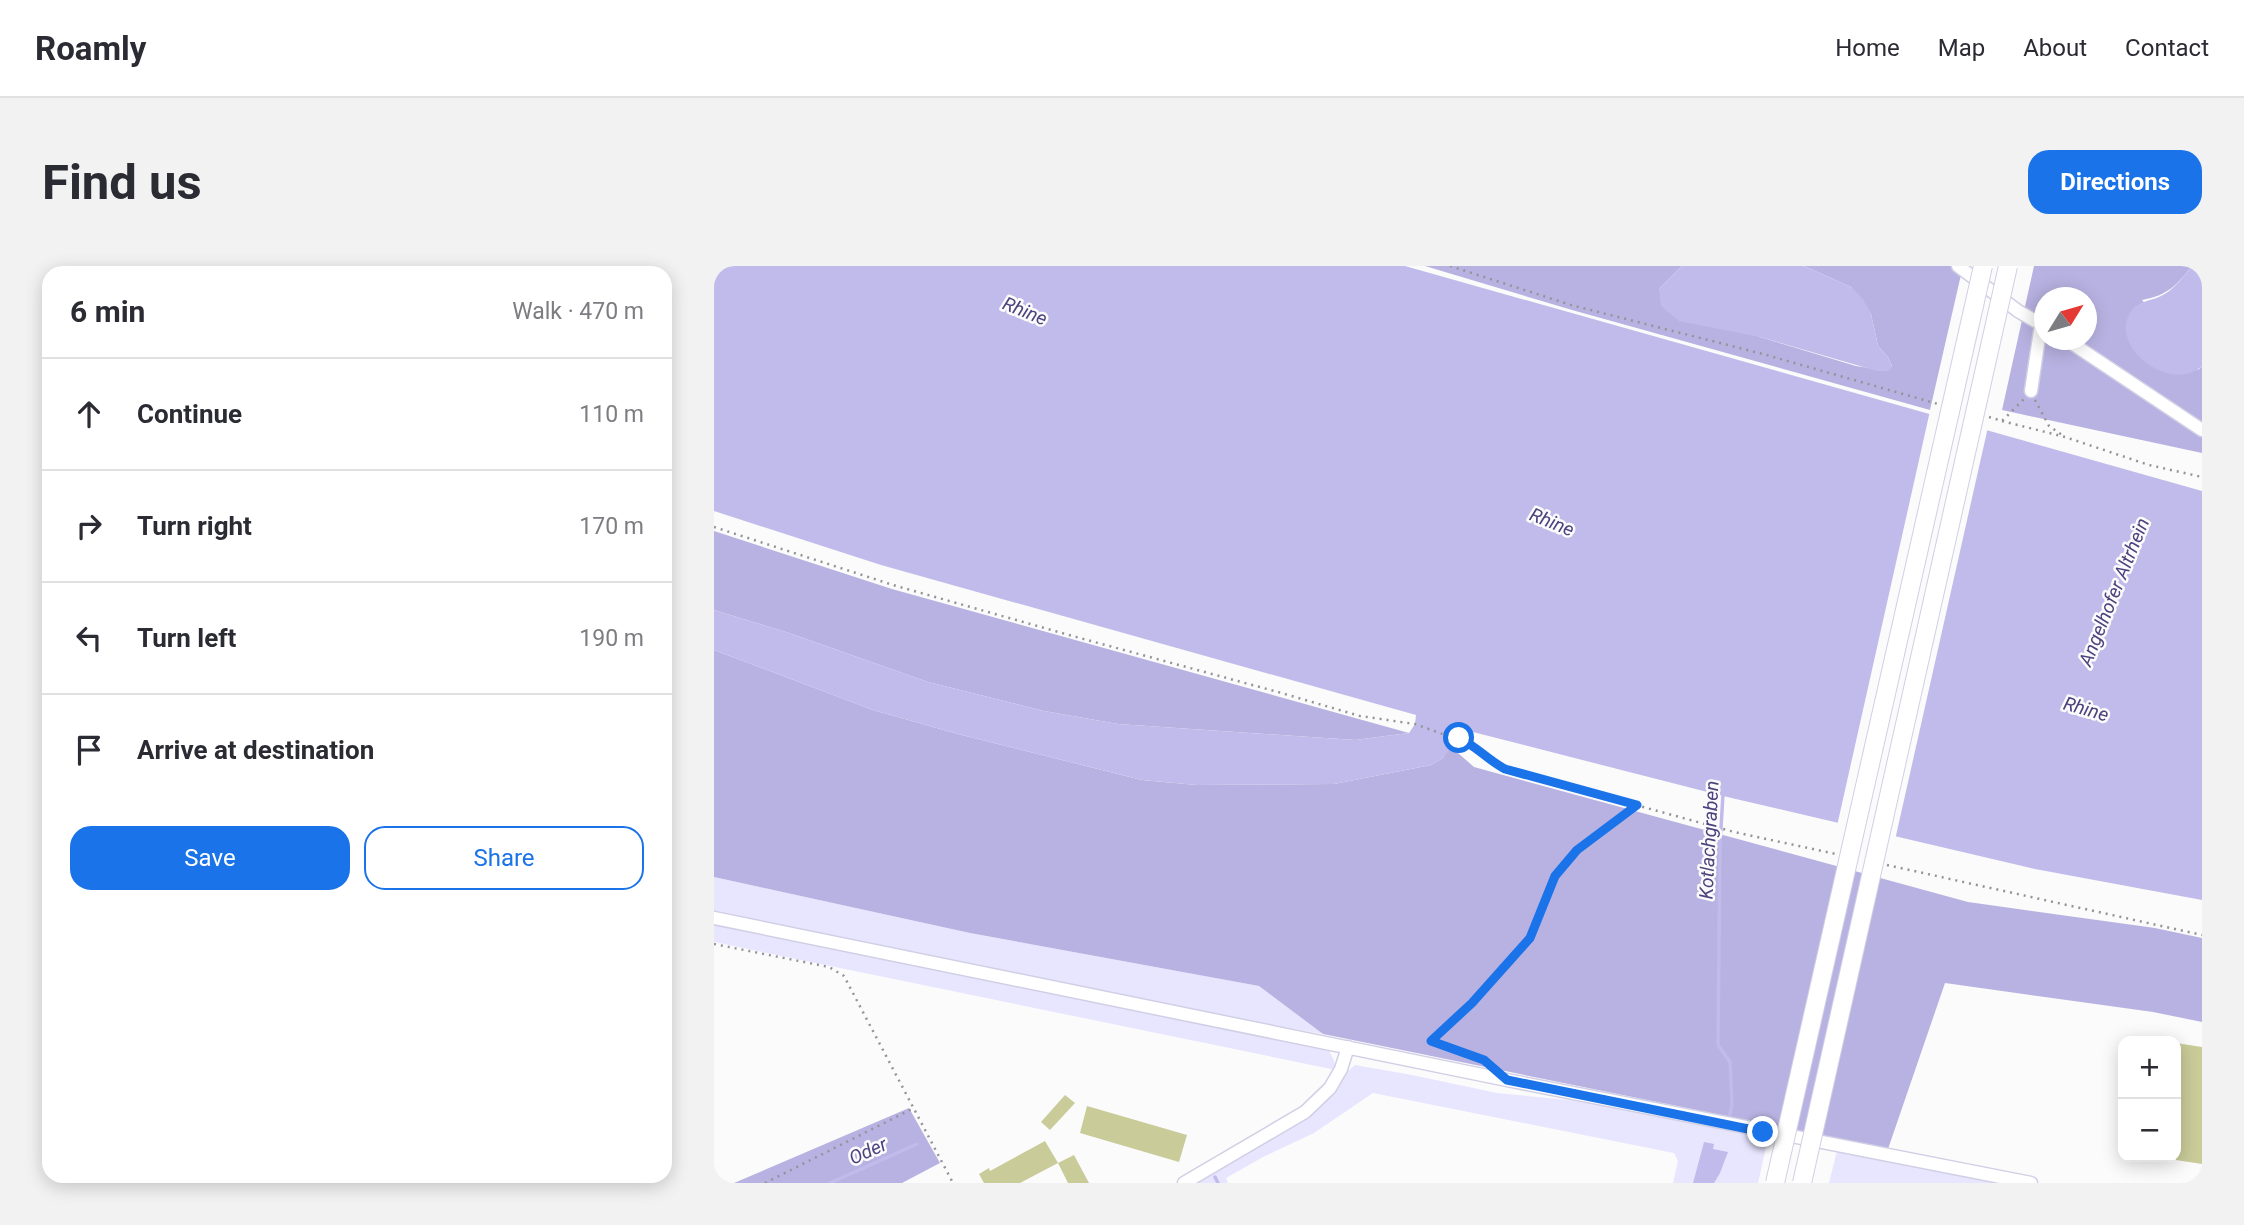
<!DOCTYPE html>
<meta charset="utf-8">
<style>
body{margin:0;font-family:Roboto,sans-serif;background:#f2f2f3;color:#2b2b33}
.controls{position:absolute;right:21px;bottom:21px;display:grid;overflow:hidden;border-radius:14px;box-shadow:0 4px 18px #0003}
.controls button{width:63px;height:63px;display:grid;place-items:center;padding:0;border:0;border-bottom:2px solid #e1e1e2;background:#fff;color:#2b2b33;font:35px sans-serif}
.compass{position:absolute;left:1320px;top:21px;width:63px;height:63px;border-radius:50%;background:#fff;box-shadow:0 4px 18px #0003;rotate:53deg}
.stop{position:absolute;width:21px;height:21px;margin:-16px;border:5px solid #1a73e8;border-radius:50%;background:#fff}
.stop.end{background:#1a73e8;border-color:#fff;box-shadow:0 2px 7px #0008}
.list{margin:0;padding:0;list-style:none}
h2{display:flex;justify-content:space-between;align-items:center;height:91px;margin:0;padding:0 28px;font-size:30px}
h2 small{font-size:23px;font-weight:400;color:#7c7c81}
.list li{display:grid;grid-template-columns:46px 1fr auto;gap:21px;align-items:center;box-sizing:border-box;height:112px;padding:0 28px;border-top:2px solid #e1e1e2}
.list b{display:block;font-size:26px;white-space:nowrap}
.list em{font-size:23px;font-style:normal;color:#7c7c81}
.actions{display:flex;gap:14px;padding:21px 28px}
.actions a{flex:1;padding:16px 0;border:2px solid #1a73e8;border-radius:21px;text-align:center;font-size:24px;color:#1a73e8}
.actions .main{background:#1a73e8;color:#fff}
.icon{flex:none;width:38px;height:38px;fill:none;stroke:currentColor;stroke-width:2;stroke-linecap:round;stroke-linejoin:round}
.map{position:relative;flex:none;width:1488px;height:917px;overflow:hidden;border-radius:21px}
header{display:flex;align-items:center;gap:42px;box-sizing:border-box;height:98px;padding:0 35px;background:#fff;border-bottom:2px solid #e1e1e2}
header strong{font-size:33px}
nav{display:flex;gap:38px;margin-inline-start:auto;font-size:24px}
.intro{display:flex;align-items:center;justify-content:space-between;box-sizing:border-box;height:168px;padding:0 42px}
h1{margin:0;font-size:49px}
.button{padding:18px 32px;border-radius:21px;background:#1a73e8;color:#fff;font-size:24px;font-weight:700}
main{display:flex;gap:42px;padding:0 42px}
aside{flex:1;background:#fff;border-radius:21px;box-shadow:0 4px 18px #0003}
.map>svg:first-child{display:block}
.green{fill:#e8e5ff}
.forest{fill:#b8b2e2;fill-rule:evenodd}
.water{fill:#c0bbea}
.pier{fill:#fbfbfb}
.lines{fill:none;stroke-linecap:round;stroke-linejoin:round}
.stream{stroke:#c0bbea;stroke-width:3.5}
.building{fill:#c9cb99}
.minor-casing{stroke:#d1cfe5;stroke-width:15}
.path{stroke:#949497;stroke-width:2.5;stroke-dasharray:2 5;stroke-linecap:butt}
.minor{stroke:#fff;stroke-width:12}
.highway-bridge-casing{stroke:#d1cfe5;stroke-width:20;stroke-linecap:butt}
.highway-bridge{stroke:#fff;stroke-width:18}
.route{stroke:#1a73e8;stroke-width:9}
.labels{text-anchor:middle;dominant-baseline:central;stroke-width:5;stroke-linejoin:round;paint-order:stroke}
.water-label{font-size:19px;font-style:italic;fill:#4d427d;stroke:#fbfbfb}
</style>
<header>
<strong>Roamly</strong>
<nav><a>Home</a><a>Map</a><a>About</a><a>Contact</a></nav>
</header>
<div class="intro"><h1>Find us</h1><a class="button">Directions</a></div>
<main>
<aside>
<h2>6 min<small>Walk · 470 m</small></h2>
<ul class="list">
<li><svg class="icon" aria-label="ahead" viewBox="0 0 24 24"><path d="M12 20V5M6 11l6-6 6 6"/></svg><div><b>Continue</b></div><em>110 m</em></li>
<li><svg class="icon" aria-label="right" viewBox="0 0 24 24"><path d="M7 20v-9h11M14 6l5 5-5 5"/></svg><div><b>Turn right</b></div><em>170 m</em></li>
<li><svg class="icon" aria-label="left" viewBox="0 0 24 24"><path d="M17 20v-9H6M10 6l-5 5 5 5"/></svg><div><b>Turn left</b></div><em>190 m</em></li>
<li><svg class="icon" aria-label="arrive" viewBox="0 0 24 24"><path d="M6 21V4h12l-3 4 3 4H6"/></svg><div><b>Arrive at destination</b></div></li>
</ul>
<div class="actions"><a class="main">Save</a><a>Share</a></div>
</aside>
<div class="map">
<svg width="1488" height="917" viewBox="0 0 1488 917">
<rect width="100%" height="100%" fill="#fbfbfb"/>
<!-- green -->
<path class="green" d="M0,611L256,667L545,720L609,768L524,753L0,645Z
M0,657L290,715L615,785L620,794L622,804L0,676Z
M641,799L698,809L783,827L874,836L1054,872L1044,917H959L964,895L960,887L659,827L600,867L549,891L512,912L514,917H482L566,866Z
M1123,885L1277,915V917H1115Z"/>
<!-- forest -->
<path class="forest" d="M711,0H968L945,23L1046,71L1142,100L1174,105L1178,100L1174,91L1164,80L1157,48L1137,21L1090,0H1249L1216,144L858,44Z
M1320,0H1478C1462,20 1454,29 1428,34L1484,104L1488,100V187L1288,144ZM1330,32H1372V74H1330Z
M0,265L178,323L695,467L641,474L404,458L330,445L214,416L75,367L0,344Z
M0,384L159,444L244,468L428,514L483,519L620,518L717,499L729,492L736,480L760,501L1254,636L1441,662L1488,672V756L1439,746L1231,717L1174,883L609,768L545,720L256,667L0,611Z
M195,842L226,897L188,917H20Z"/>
<!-- water -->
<path class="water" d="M0,0H691L1488,225V634L1321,603L1009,530L751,464L729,492L717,499L620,518L483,519L428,514L244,468L159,444L0,384V344L75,367L214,416L330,445L404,458L641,474L695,467L701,458L702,449L167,299L0,245Z
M968,0H1090L1137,21L1149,33L1157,48L1164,80L1174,91L1178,100L1175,105H1163L1046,71L965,55L947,40L945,23Z
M1478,0H1488V100C1458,128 1395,82 1416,47C1424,34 1435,36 1447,30C1461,23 1469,11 1478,0Z
M990,876L1000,878L999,883L1014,886L1006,907L1000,917H979Z"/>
<!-- pier -->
<path class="pier" d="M1216,145L1274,161L1181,574L1123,560Z"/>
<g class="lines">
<!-- stream -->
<path class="stream" d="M1009,528L1006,579L1004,779L1016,796L1018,838L1016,848
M501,911L504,917
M116,917L203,878"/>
</g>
<!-- building -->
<path class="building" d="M1462,777L1488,781V898L1462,894Z
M351,829L361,837L336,864L327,856Z
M373,840L473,869L465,896L366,867Z
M331,875L344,897L306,917H270L265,908L275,902L276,905Z
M360,889L375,917H354L344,897Z"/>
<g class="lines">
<defs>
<path id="minor" d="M1244,0L1304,45L1330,60
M1353,74L1488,164
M1317,125L1327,58
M0,652L793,814L1317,917
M470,917L591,846L616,822L627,803L634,781"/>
</defs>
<!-- minor casing -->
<use href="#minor" class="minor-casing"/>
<!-- path -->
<path class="path" d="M736,0L857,39L1049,88L1224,138
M1321,134L1335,160L1351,171
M1275,151L1288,155L1311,132
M1288,155L1351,171L1435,199L1488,211
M0,261L179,319L355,369L564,426L646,450L701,458L756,478L775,495L791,503L1020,566L1122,588
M1173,599L1488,669
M0,678L115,701L130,710L239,917
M775,798L770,794L717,775L758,737L816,672L841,610L863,584L923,539
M51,917L198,843"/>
<!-- minor -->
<use href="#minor" class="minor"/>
<defs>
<path id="highway-bridge" d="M1061,917L1269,0
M1088,917L1294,0"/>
</defs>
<!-- highway-bridge casing -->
<use href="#highway-bridge" class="highway-bridge-casing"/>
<!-- highway-bridge -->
<use href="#highway-bridge" class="highway-bridge"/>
</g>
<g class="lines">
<!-- route -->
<path class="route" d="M745,472C762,480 774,494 791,503L923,539L863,584L841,610L816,672L758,737L717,775L770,794L793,814L1049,866"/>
</g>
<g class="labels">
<!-- water labels -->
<g class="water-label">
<text transform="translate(311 45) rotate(22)">Rhine</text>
<text transform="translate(838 256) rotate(22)">Rhine</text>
<text transform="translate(1400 326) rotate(-68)">Angelhofer Altrhein</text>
<text transform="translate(1372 443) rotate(16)">Rhine</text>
<text transform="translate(995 574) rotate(-87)">Kotlachgraben</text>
<text transform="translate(154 885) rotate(-24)">Oder</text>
</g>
</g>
</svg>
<div class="controls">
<button>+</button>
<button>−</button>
</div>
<svg class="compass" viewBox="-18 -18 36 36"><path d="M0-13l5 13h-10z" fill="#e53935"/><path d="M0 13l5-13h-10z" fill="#7c7c81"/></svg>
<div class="stop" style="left:745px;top:472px"></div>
<div class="stop end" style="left:1049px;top:866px"></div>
</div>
</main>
